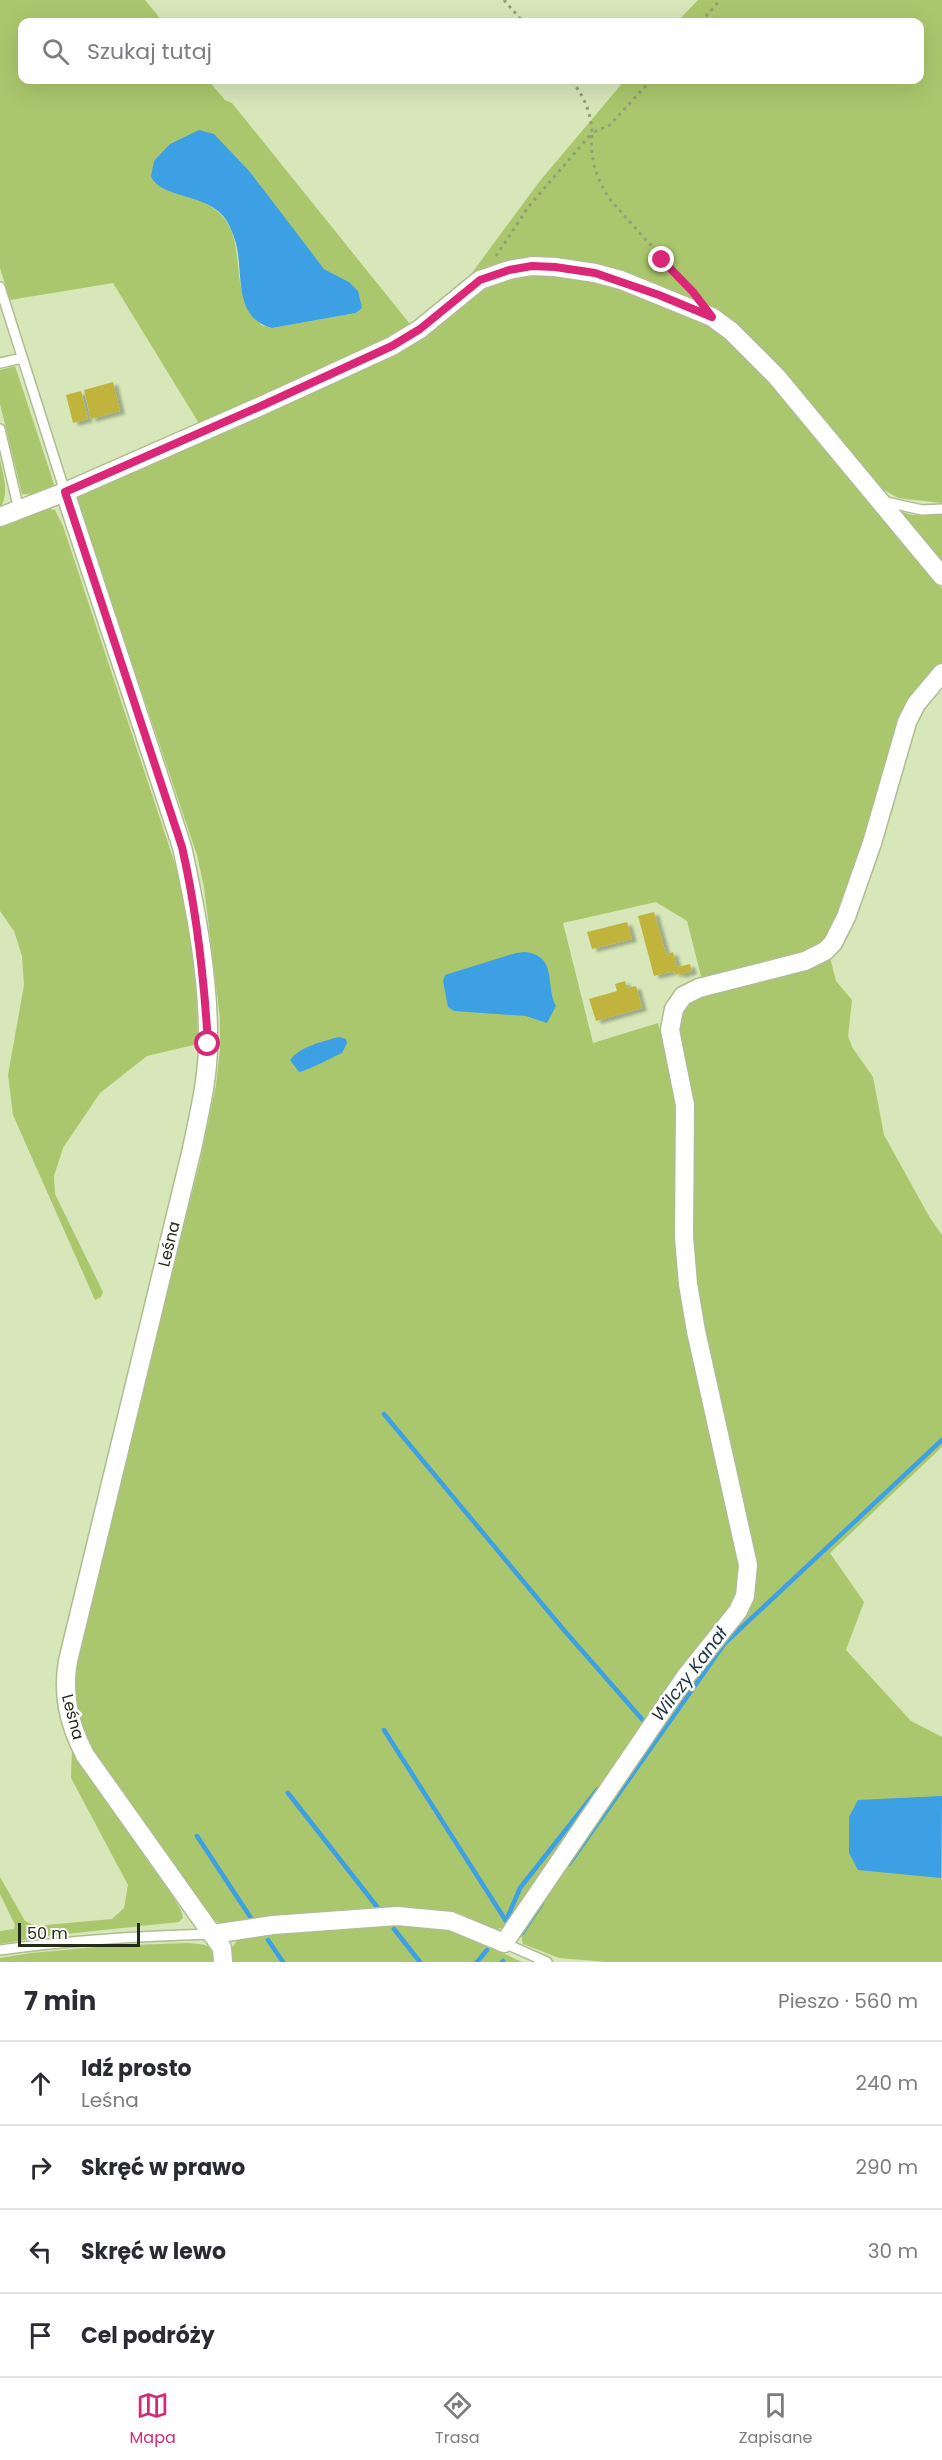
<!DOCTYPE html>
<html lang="pl">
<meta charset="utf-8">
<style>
body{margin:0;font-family:Poppins,sans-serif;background:#f7f7f7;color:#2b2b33}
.scale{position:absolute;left:18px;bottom:15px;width:122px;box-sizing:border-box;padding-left:6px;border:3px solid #242a18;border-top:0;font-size:16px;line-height:21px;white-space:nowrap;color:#242a18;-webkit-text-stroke:4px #fff;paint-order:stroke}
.stop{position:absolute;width:18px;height:18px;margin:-14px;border:4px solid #db2777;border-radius:50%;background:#fff}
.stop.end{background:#db2777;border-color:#fff;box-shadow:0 2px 6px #0008}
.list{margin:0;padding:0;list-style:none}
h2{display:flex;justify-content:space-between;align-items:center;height:78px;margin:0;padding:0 24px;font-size:26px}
h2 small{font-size:20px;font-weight:400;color:#7c7c81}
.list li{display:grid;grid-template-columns:39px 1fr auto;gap:18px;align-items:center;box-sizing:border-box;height:84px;padding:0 24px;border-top:2px solid #e1e1e2}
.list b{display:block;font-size:22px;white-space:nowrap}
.list p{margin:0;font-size:20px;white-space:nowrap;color:#7c7c81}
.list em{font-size:20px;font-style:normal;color:#7c7c81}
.icon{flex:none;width:33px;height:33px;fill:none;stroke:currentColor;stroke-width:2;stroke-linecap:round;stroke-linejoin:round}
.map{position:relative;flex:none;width:942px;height:1962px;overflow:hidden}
.search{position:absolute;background:#fff;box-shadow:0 6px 24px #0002;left:18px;right:18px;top:18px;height:66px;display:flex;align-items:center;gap:15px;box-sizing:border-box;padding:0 21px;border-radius:12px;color:#7c7c81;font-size:22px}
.sheet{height:414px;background:#fff}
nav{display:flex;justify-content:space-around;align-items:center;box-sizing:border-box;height:84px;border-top:2px solid #e1e1e2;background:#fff;font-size:16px;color:#7c7c81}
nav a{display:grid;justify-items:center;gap:3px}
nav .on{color:#db2777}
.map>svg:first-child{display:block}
.green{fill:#abc76d;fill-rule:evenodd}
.water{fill:#3d9fe4}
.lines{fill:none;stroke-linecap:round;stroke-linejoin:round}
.stream{stroke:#3d9fe4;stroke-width:4.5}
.building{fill:#c0b43e;filter:url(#shadow)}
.lane-casing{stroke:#aebd90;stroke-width:12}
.street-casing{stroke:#aebd90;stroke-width:21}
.path{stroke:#929f7b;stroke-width:3;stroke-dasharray:3 4.5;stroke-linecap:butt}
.lane{stroke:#fff;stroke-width:9}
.street{stroke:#fff;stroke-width:18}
.route{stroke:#db2777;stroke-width:8}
.labels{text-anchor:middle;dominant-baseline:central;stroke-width:5;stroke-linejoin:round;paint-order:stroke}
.street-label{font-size:16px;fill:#242a18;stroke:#fff}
.water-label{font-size:18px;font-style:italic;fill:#1f3444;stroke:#fff}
</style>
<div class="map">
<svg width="942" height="1962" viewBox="0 0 942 1962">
<defs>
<filter id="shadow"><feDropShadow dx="5" dy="3" stdDeviation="1.5" flood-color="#0004"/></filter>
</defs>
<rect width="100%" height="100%" fill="#d7e7b9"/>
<!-- green -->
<path class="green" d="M0,0H145L163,22H22V80H208L225,100L232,103L410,324L391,335L200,425L113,283L10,300L0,268ZM250,172L314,259L324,269L349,282L362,308L356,313L272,328L261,325C255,314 244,300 241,288C235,259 241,231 216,210C197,195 171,197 153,181Z
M698,0H942V503L898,498L869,481L714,310L678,293L584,261H520L469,277L539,182L625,80H920V22H677Z
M549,271L622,286L715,328L747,356L938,582L942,589V661L869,835L830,936L812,951L702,980L687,921L656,902L563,923L593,1043L658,1023L680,1110L677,1211L737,1540L740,1583L734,1604L505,1927L494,1930L454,1915L434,1910L220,1924L213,1919L97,1760C77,1725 69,1697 76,1657L200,1162L216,1085L220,1049V1018L204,887L197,855L76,497L411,342L496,282L507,277Z
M15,366L54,484L52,489L37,495L22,494L0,404V370Z
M0,459C3,475 10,494 0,508Z
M43,508L55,510L63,526L178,873L190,935L196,991L198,1044L147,1056L100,1093L63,1148L54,1176L55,1194L103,1292L101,1297L95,1300L13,1115L8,1075L24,985L22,956L14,931L0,911V525Z
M893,509L912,515H942V565Z
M829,953L836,981L852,1000L848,1036L852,1047L873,1077L884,1135L930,1218L942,1235V1447L830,1553L864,1602L846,1650L911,1721L942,1737V1962H607L559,1958L523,1944L520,1931L659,1724L748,1606L694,1279L679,1027C682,1018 684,1009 692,1002C712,983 799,963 829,953Z
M72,1749L163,1880L181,1910L183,1918L179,1922L47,1936L0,1944V1931L14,1929L15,1925L0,1894V1877L25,1921L35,1926L112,1919L124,1908L128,1885L71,1778Z
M407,1925L457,1932L522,1962H229C230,1947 235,1939 249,1935L375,1926Z
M187,1943C205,1945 212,1942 216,1962H0V1958L31,1953L107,1946Z"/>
<!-- water -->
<path class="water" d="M199,130L214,134L250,172L324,269L349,282L358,291L362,308L356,313L272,328C237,319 242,283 238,254C237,244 233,233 228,223C212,192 160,200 151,176L154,161L170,144Z
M525,952C558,956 545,985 556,1006L547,1023L526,1016L454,1011L448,1007L443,981L445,975L516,953Z
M339,1037L346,1039L347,1043L342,1053C333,1057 305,1072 299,1072L290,1060C299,1047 324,1041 339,1037Z
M942,1796L941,1878L858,1870L849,1853V1817L858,1800Z"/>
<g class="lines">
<!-- stream -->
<path class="stream" d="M384,1414L563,1629L648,1726
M384,1730L506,1921
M288,1793L378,1908
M197,1836L251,1918
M569,1864L725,1643L942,1440
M506,1921L520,1888L598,1789
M394,1929L420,1962
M522,1933L542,1903
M268,1940L283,1962
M477,1962L487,1950
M502,1962L503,1961"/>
</g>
<!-- building -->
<path class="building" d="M113,382L120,411L91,419L84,390Z
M81,391L88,419L73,423L66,395Z
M654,912L666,954L673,952L677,967L690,964L692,971L680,975V973L675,974L674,971L654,976L638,916Z
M627,922L632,939L592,949L587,932Z
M625,981L627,988L636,986L642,1008L596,1021L589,999L617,991L615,984Z"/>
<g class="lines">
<defs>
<path id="lane" d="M0,287L65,492
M0,363L22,358
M0,429L19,510
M886,502L922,510L942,509
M504,1943L547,1962
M0,1950C71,1940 141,1936 213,1934"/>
<path id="street" d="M65,492L182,847C196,911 209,978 208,1044C208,1079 199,1114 192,1149L68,1661C62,1695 69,1724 85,1755L222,1948L223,1962
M0,517L65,492L261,406L392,346L420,329L480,280L509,270L532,266L555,267L595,273L621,280L712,317L731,331L776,376L942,576
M213,1934L273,1925L397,1916L451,1921L504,1943L686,1676L738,1611L745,1596L748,1565L696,1331L688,1284L684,1237L685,1105L670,1030L674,1009L683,996L699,988L805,961L825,951L833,943L846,917L872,843L907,722L916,704L942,673"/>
</defs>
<!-- lane casing -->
<use href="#lane" class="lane-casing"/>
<!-- street casing -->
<use href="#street" class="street-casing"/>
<!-- path -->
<path class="path" d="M504,0L523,22
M701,22L720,0
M651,80L610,125L592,133C590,161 596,179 612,202L690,289
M496,256L529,206L592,133C591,112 584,96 571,80"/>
<!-- lane -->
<use href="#lane" class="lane"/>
<!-- street -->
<use href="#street" class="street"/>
</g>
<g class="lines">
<!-- route -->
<path class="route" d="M208,1044C204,978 197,912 182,847L65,492L261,406L392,346L420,329L480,280L509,270L532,266L555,267L595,273L659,295L712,317L693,292L662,260"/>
</g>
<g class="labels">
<!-- street labels -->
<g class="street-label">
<text transform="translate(169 1244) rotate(-76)">Leśna</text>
<text transform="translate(73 1717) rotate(75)">Leśna</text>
</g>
<!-- water labels -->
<g class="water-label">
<text transform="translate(689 1674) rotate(-53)">Wilczy Kanał</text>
</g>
</g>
</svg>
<div class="scale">50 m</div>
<div class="stop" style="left:208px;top:1044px"></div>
<div class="stop end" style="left:662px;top:260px"></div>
<div class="search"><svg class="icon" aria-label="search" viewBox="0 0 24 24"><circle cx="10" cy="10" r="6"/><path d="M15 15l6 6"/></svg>Szukaj tutaj</div>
</div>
<section class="sheet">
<h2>7 min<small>Pieszo · 560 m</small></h2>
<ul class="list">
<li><svg class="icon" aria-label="ahead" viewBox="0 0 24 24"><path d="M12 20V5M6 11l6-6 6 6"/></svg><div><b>Idź prosto</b><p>Leśna</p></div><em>240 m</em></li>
<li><svg class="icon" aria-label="right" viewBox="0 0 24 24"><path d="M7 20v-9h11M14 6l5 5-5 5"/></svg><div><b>Skręć w prawo</b></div><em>290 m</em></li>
<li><svg class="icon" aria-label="left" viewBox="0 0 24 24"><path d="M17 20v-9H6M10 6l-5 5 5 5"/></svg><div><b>Skręć w lewo</b></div><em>30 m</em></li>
<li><svg class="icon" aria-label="arrive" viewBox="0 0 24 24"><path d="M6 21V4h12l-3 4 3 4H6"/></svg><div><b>Cel podróży</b></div></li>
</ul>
</section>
<nav>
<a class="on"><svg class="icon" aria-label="map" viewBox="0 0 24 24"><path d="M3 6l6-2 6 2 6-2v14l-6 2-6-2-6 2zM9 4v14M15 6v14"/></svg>Mapa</a>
<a><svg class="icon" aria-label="directions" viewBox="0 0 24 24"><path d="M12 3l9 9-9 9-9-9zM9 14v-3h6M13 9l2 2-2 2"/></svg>Trasa</a>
<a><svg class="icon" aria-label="saved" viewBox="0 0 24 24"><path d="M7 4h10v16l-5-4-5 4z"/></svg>Zapisane</a>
</nav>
